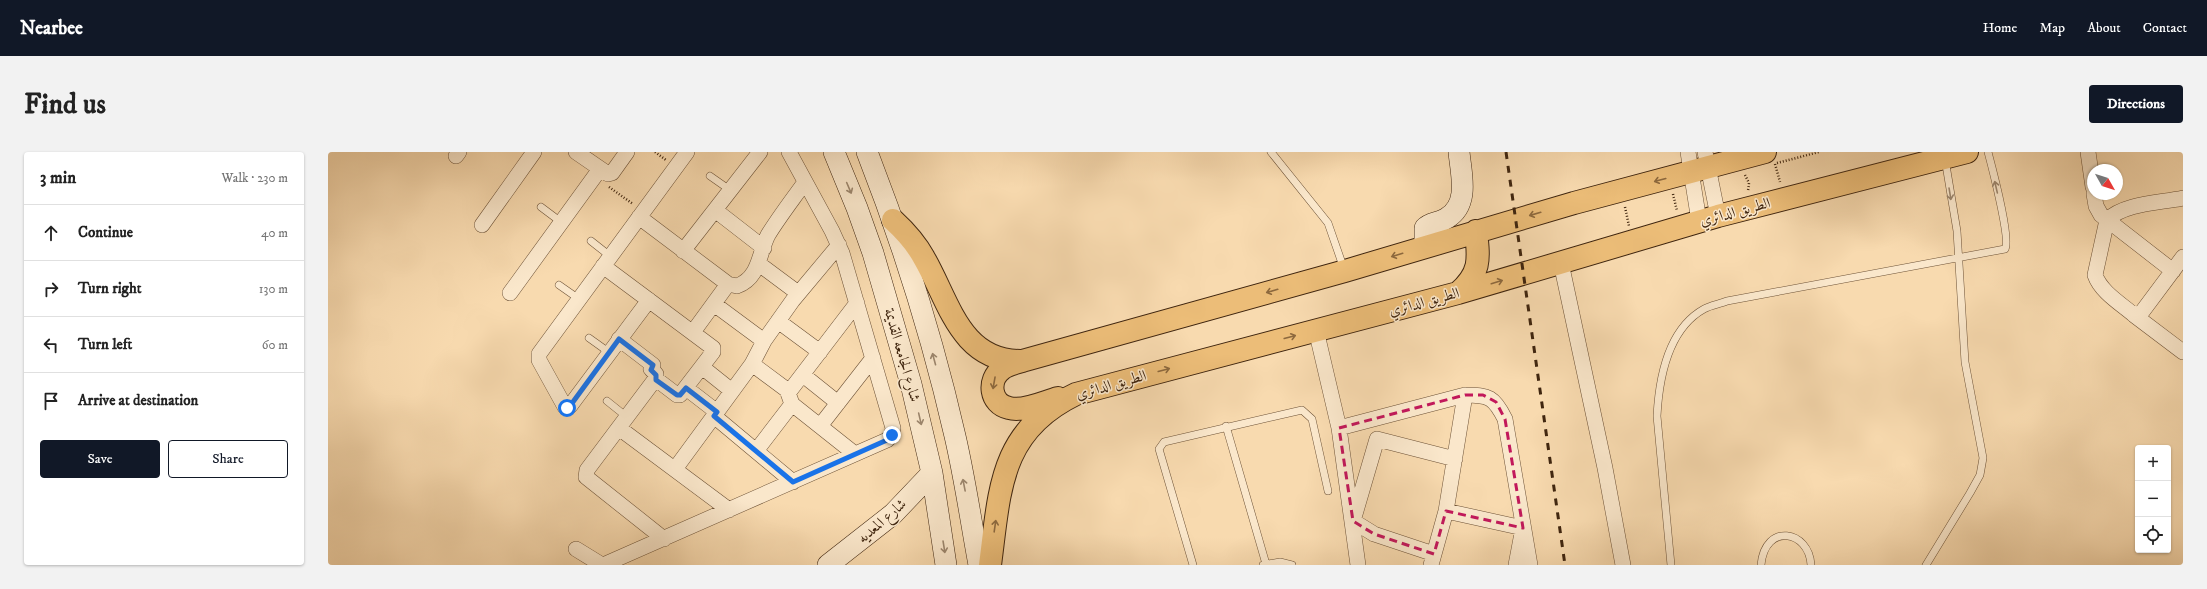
<!DOCTYPE html>
<meta charset="utf-8">
<style>
body{margin:0;font-family:"IM FELL DW Pica",Amiri,serif;background:#f2f2f2;color:#222}
.controls{position:absolute;right:12px;bottom:12px;display:grid;overflow:hidden;border-radius:4px;box-shadow:0 1px 3px #0004}
.controls button{width:36px;height:36px;display:grid;place-items:center;padding:0;border:0;border-bottom:1px solid #e0e0e0;background:#fff;color:#222;font:20px sans-serif}
.compass{position:absolute;left:1759px;top:12px;width:36px;height:36px;border-radius:50%;background:#fff;box-shadow:0 1px 3px #0004;rotate:129deg}
.stop{position:absolute;width:12px;height:12px;margin:-9px;border:3px solid #1a73e8;border-radius:50%;background:#fff}
.stop.end{background:#1a73e8;border-color:#fff;box-shadow:0 1px 4px #0008}
.list{margin:0;padding:0;list-style:none}
h2{display:flex;justify-content:space-between;align-items:center;height:52px;margin:0;padding:0 16px;font-size:17px}
h2 small{font-size:13px;font-weight:400;color:#767676}
.list li{display:grid;grid-template-columns:26px 1fr auto;gap:12px;align-items:center;box-sizing:border-box;height:56px;padding:0 16px;border-top:1px solid #e0e0e0}
.list b{display:block;font-size:15px;white-space:nowrap}
.list em{font-size:13px;font-style:normal;color:#767676}
.actions{display:flex;gap:8px;padding:12px 16px}
.actions a{flex:1;padding:9px 0;border:1px solid #111827;border-radius:4px;text-align:center;font-size:14px;color:#111827}
.actions .main{background:#111827;color:#fff}
.icon{flex:none;width:22px;height:22px;fill:none;stroke:currentColor;stroke-width:2;stroke-linecap:round;stroke-linejoin:round}
.map{position:relative;flex:none;width:1855px;height:413px;overflow:hidden;border-radius:4px}
header{display:flex;align-items:center;gap:24px;box-sizing:border-box;height:56px;padding:0 20px;background:#111827;color:#fff}
header strong{font-size:19px}
nav{display:flex;gap:22px;margin-inline-start:auto;font-size:14px}
.intro{display:flex;align-items:center;justify-content:space-between;box-sizing:border-box;height:96px;padding:0 24px}
h1{margin:0;font-size:28px}
.button{padding:10px 18px;border-radius:4px;background:#111827;color:#fff;font-size:14px;font-weight:700}
main{display:flex;gap:24px;padding:0 24px}
aside{flex:1;background:#fff;border-radius:4px;box-shadow:0 1px 3px #0004}
.map>svg:first-child{display:block}
.lines{fill:none;stroke-linecap:round;stroke-linejoin:round}
.lane-casing{stroke:#6d5237;stroke-width:8}
.street-casing{stroke:#6d5237;stroke-width:16}
.secondary-casing{stroke:#3f250f;stroke-width:22}
.primary-casing{stroke:#3f250f;stroke-width:24}
.path{stroke:#3f250f;stroke-width:2.5;stroke-dasharray:1 2;stroke-linecap:butt}
.lane{stroke:#fae7cb;stroke-width:7}
.street{stroke:#fae7cb;stroke-width:15}
.secondary{stroke:#fae7cb;stroke-width:21}
.primary{stroke:#ecbd78;stroke-width:22}
.rail{stroke:#3f250f;stroke-width:3;stroke-dasharray:7 7;stroke-linecap:butt}
.oneway{stroke:#8d693e}
.oneway2{stroke:#9c866d}
.route{stroke:#1a73e8;stroke-width:5}
.marked{fill:none;stroke:#c2185b;stroke-width:3;stroke-dasharray:8 5;stroke-linejoin:round}
.labels{text-anchor:middle;dominant-baseline:central;stroke-width:3;stroke-linejoin:round;paint-order:stroke}
.street-label{font-size:15px;fill:#3f250f;stroke:#fae7cb}
</style>
<header>
<strong>Nearbee</strong>
<nav><a>Home</a><a>Map</a><a>About</a><a>Contact</a></nav>
</header>
<div class="intro"><h1>Find us</h1><a class="button">Directions</a></div>
<main>
<aside>
<h2>3 min<small>Walk · 230 m</small></h2>
<ul class="list">
<li><svg class="icon" aria-label="ahead" viewBox="0 0 24 24"><path d="M12 20V5M6 11l6-6 6 6"/></svg><div><b>Continue</b></div><em>40 m</em></li>
<li><svg class="icon" aria-label="right" viewBox="0 0 24 24"><path d="M7 20v-9h11M14 6l5 5-5 5"/></svg><div><b>Turn right</b></div><em>130 m</em></li>
<li><svg class="icon" aria-label="left" viewBox="0 0 24 24"><path d="M17 20v-9H6M10 6l-5 5 5 5"/></svg><div><b>Turn left</b></div><em>60 m</em></li>
<li><svg class="icon" aria-label="arrive" viewBox="0 0 24 24"><path d="M6 21V4h12l-3 4 3 4H6"/></svg><div><b>Arrive at destination</b></div></li>
</ul>
<div class="actions"><a class="main">Save</a><a>Share</a></div>
</aside>
<div class="map">
<svg width="1855" height="413" viewBox="0 0 1855 413">
<rect width="100%" height="100%" fill="#f8daaf"/>
<filter id="stains"><feTurbulence type="fractalNoise" baseFrequency=".005" numOctaves="4"/><feColorMatrix values="0 0 0 0 .2 0 0 0 0 .09 0 0 0 0 .02 0 0 0 .5 -.17"/></filter>
<radialGradient id="worn" r=".72"><stop offset=".6" stop-color="#630" stop-opacity="0"/><stop offset="1" stop-color="#630" stop-opacity=".3"/></radialGradient>
<g class="lines">
<defs>
<path id="lane" d="M943,0L1000,71L1016,117
M382,24L402,38
M213,55L233,70
M263,89L282,104
M231,133L251,147
M261,186L282,201
M279,249L299,265
M898,274L938,412
M865,413L831,297L836,290L974,258L984,267L1000,339
M935,413L952,410L964,413
M1343,413L1329,264C1331,227 1340,177 1376,157C1383,153 1392,152 1399,149L1677,97C1683,88 1664,15 1660,0
M1433,413C1437,370 1481,378 1483,413
M1598,413L1642,341L1652,323L1655,306L1637,210L1629,79L1617,7"/>
<path id="street" d="M248,0L280,22L284,21L299,0
M1360,0L1371,69
M1377,0L1390,64
M1760,0L1765,35
M128,4L131,0
M1766,42L1768,54L1773,63L1845,119
M1855,46C1831,51 1797,51 1779,68L1767,123C1773,140 1792,151 1806,163L1814,160L1855,105
M387,58L436,96
M311,65L400,132L409,134C432,126 431,100 440,83C451,65 465,47 477,30
M154,73L206,0
M355,99L432,0
M1233,111L1277,316L1295,413
M431,112L470,141
M275,114L385,196V200L352,243H349L328,227
M182,141L272,17
M321,148L242,254L237,255L211,208V202L359,0
M386,152L436,189
M1806,163L1855,200
M450,169L492,200
M988,178L1011,276L1030,413
M365,180L400,132
M291,187L325,213L323,217L328,222V226L259,318L258,325L336,387
M424,212L459,238L464,252L428,299
M374,215L404,239
M475,223L510,251
M358,236L389,260
M461,240L529,151
M464,252L527,302
M386,264L465,330
M492,274L545,206
M291,276L401,358
M1011,276L1137,243C1161,243 1166,245 1177,267L1202,413
M347,317L424,212L436,189L465,148L511,93
M1118,359L1195,376L1188,413
M248,397L274,413
M1106,402L1046,382L1025,369L1049,287L1127,307
M275,413L559,288L564,283L565,276L514,101L504,79L461,0
M1103,413L1118,359L1137,243"/>
<path id="secondary" d="M506,0L529,56L545,101L583,232L604,321L618,413
M539,0C575,92 605,188 627,284C637,327 643,370 651,413
M1097,95V76C1102,70 1112,71 1119,66C1142,52 1133,22 1131,0
M500,413L565,362L604,321"/>
<path id="primary" d="M565,68C577,79 588,91 596,106C621,149 632,210 694,209L1017,119L1246,51L1437,0
M1130,141C1153,121 1151,107 1148,79
M694,209C688,211 679,213 674,217C659,228 662,252 681,256C695,260 716,250 730,246
M662,413C672,338 671,279 748,242L1130,141L1390,64L1639,0"/>
</defs>
<!-- lane casing -->
<use href="#lane" class="lane-casing"/>
<!-- street casing -->
<use href="#street" class="street-casing"/>
<!-- secondary casing -->
<use href="#secondary" class="secondary-casing"/>
<!-- primary casing -->
<use href="#primary" class="primary-casing"/>
<!-- path -->
<path class="path" d="M327,0L338,8
M1449,11L1491,0
M1447,12L1452,30
M1417,23L1421,31L1420,39
M281,35L305,52
M1345,42L1349,59
M1297,55L1301,74"/>
<!-- lane -->
<use href="#lane" class="lane"/>
<!-- street -->
<use href="#street" class="street"/>
<!-- secondary -->
<use href="#secondary" class="secondary"/>
<!-- primary -->
<use href="#primary" class="primary"/>
<!-- rail -->
<path class="rail" d="M1178,0L1237,413"/>
</g>
<!-- one-way arrows -->
<defs><path id="oneway-shaft" d="M-6 0H5M1.5-3L5.5 0L1.5 3" fill="none" stroke-width="1.6" stroke-linecap="round" stroke-linejoin="round"/></defs>
<g class="oneway">
<use href="#oneway-shaft" transform="translate(1332 28) rotate(165)"/>
<use href="#oneway-shaft" transform="translate(1207 62) rotate(164)"/>
<use href="#oneway-shaft" transform="translate(1069 103) rotate(163)"/>
<use href="#oneway-shaft" transform="translate(1169 130) rotate(-17)"/>
<use href="#oneway-shaft" transform="translate(944 139) rotate(164)"/>
<use href="#oneway-shaft" transform="translate(962 185) rotate(-15)"/>
<use href="#oneway-shaft" transform="translate(836 218) rotate(-15)"/>
<use href="#oneway-shaft" transform="translate(666 231) rotate(100)"/>
<use href="#oneway-shaft" transform="translate(667 374) rotate(-82)"/>
</g>
<g class="oneway2">
<use href="#oneway-shaft" transform="translate(1668 35) rotate(-103)"/>
<use href="#oneway-shaft" transform="translate(521 36) rotate(67)"/>
<use href="#oneway-shaft" transform="translate(1622 42) rotate(81)"/>
<use href="#oneway-shaft" transform="translate(606 207) rotate(-105)"/>
<use href="#oneway-shaft" transform="translate(592 267) rotate(77)"/>
<use href="#oneway-shaft" transform="translate(636 333) rotate(-101)"/>
<use href="#oneway-shaft" transform="translate(616 395) rotate(81)"/>
</g>
<g class="lines">
<!-- route -->
<path class="route" d="M239,256L242,254L291,187L325,213L323,218L328,223V228L349,243H352L358,236L389,260L386,264L465,330L559,288L564,283"/>
</g>
<!-- marked area -->
<path class="marked" d="M1137,243H1155L1168,250L1177,267L1195,376L1118,359L1106,402L1046,382L1025,369L1011,276Z"/>
<g class="labels">
<!-- street labels -->
<g class="street-label">
<text transform="translate(1407 60) rotate(-15)">الطريق الدائري</text>
<text transform="translate(1096 150) rotate(-15)">الطريق الدائري</text>
<text transform="translate(574 203) rotate(74)">شارع الجامعه القديمة</text>
<text transform="translate(783 233) rotate(-16)">الطريق الدائري</text>
<text transform="translate(554 369) rotate(-41)">شارع المعديه</text>
</g>
</g>
<rect width="100%" height="100%" filter="url(#stains)"/>
<rect width="100%" height="100%" fill="url(#worn)"/>
</svg>
<div class="controls">
<button>+</button>
<button>−</button>
<button><svg class="icon" aria-label="locate" viewBox="0 0 24 24"><circle cx="12" cy="12" r="6"/><path d="M12 2v4M12 18v4M2 12h4M18 12h4"/></svg></button>
</div>
<svg class="compass" viewBox="-18 -18 36 36"><path d="M0-13l5 13h-10z" fill="#e53935"/><path d="M0 13l5-13h-10z" fill="#767676"/></svg>
<div class="stop" style="left:239px;top:256px"></div>
<div class="stop end" style="left:564px;top:283px"></div>
</div>
</main>
